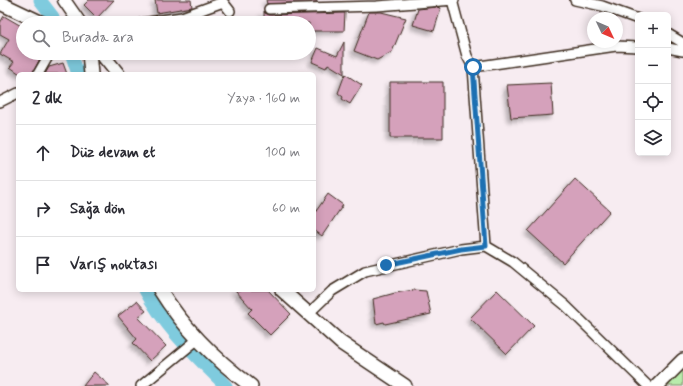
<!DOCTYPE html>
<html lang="tr">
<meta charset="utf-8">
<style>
body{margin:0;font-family:Mynerve,sans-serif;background:#f7f7f7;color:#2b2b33}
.controls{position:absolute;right:12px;top:12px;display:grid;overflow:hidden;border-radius:6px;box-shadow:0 2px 10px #0003}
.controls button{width:36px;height:36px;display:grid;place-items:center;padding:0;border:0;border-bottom:1px solid #e1e1e2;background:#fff;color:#2b2b33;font:20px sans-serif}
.compass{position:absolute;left:587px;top:12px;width:36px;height:36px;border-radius:50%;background:#fff;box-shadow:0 2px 10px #0003;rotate:134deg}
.stop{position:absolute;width:12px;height:12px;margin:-9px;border:3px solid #1f6fb2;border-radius:50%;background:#fff}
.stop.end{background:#1f6fb2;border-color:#fff;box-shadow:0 1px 4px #0008}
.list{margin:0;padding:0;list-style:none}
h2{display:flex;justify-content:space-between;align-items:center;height:52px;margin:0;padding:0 16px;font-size:17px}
h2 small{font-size:13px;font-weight:400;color:#7c7c81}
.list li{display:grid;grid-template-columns:26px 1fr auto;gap:12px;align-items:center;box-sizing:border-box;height:56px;padding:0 16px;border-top:1px solid #e1e1e2}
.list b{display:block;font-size:15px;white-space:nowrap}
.list em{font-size:13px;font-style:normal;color:#7c7c81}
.icon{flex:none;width:22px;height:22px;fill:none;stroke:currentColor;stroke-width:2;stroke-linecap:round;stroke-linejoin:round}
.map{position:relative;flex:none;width:683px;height:386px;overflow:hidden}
.search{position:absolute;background:#fff;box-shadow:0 2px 10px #0003;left:16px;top:16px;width:300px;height:44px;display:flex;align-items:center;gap:10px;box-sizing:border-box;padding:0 14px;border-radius:22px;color:#7c7c81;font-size:15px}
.panel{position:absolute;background:#fff;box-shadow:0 2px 10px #0003;left:16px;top:72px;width:300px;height:220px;border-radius:6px}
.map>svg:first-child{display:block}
.green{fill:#b8ecac;stroke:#7a8b65}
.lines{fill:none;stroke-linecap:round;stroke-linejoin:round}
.canal{stroke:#7fcbde;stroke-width:13}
.building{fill:#d5a1bb;stroke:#3b2a1e;filter:url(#shadow)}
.minor-casing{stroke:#3b2a1e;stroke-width:12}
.tertiary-casing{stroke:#3b2a1e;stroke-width:15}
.secondary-casing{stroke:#3b2a1e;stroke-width:16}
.minor{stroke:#fff;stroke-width:9}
.tertiary{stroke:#fff;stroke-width:12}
.secondary{stroke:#fff;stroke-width:13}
.route{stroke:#1f6fb2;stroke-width:5}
</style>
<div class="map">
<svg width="683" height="386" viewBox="0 0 683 386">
<defs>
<filter id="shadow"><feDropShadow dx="-3.5" dy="3.5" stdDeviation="2" flood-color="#0004"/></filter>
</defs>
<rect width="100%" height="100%" fill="#f7ecf1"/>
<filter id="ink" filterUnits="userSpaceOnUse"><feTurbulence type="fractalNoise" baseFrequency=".025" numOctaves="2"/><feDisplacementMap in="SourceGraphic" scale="8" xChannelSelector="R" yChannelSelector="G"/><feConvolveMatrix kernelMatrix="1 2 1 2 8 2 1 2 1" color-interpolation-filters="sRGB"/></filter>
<g filter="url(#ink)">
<!-- green -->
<path class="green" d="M683,370V386H667Z"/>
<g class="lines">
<!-- canal -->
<path class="canal" d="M40,0L53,17
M71,53L78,74
M145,290C165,328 196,356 226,386"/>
</g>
<!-- building -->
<path class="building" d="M89,0H114L97,18L84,5Z
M155,0H191L192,7L157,13Z
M266,0H317V2L267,4Z
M436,7L441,8L434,31L413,25L418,9Z
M264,12L269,15L345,13L344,31H309V23H264Z
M369,12H381L406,18L392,52L377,60L354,51Z
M4,16L23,27V53H43L32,74H20L10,67L14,62L0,54L9,39L0,34V23Z
M344,42V74L328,64L326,68L312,62L318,48L337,56Z
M63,63L67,74H45L49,67Z
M345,74L362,85L350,104L342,99L343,97L338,93Z
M390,82H443V138H390Z
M551,83L553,115L511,118L507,85Z
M575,179L610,211L563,263L528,231Z
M328,194L343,205L322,236L314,230V214Z
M235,290H268L291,314L270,335L248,313L252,309Z
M414,290L426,291L431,314L385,324L384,322L376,324L373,299L395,293Z
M497,290L534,326L507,354L470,318Z
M137,301L146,311L138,317L166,346L150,361L133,343L137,339L118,316Z
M94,372L110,386H83Z"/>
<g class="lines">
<defs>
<path id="minor" d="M452,0L467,56L473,67L486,246
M575,0L602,6L638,19
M269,9L377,6L454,0
M142,23L182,17L223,2L230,11
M668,34L683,43
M668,48L683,51
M473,67L616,46L638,47
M38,74L50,53
M0,102L18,93
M308,314L332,291L365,271L461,249L486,246L513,262L565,305L648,386
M141,386L198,339"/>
<path id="tertiary" d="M64,0L80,23"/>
<path id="secondary" d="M0,3L42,23
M89,53L91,74
M101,53L118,74
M160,290C183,327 216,360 251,386
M282,290L341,343L405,386
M657,386L683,360"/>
</defs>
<!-- minor casing -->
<use href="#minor" class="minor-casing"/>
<!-- tertiary casing -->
<use href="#tertiary" class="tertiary-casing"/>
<!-- secondary casing -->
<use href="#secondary" class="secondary-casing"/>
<!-- minor -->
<use href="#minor" class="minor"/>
<!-- tertiary -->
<use href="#tertiary" class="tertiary"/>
<!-- secondary -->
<use href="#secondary" class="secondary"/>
</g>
</g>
<g class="lines" filter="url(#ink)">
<!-- route -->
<path class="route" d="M386,265L461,249L486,246L473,67"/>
</g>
</svg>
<div class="controls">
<button>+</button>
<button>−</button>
<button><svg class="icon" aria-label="locate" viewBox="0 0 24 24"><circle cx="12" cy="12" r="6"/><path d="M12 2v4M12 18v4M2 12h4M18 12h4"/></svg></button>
<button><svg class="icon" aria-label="layers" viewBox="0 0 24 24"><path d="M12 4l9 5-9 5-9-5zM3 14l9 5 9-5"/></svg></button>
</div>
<svg class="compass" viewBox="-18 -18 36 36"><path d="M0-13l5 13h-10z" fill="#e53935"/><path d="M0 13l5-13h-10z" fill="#7c7c81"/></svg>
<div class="stop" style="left:473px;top:67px"></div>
<div class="stop end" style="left:386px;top:265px"></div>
<div class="search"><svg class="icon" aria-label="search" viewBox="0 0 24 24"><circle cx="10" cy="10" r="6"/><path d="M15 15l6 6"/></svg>Burada ara</div>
<section class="panel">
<h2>2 dk<small>Yaya · 160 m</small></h2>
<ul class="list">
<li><svg class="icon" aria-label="ahead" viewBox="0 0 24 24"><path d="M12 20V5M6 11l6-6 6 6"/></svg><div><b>Düz devam et</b></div><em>100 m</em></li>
<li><svg class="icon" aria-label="right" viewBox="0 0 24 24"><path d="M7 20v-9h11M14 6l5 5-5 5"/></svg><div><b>Sağa dön</b></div><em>60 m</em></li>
<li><svg class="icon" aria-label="arrive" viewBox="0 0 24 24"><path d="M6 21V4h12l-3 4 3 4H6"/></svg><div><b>Varış noktası</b></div></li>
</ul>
</section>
</div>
